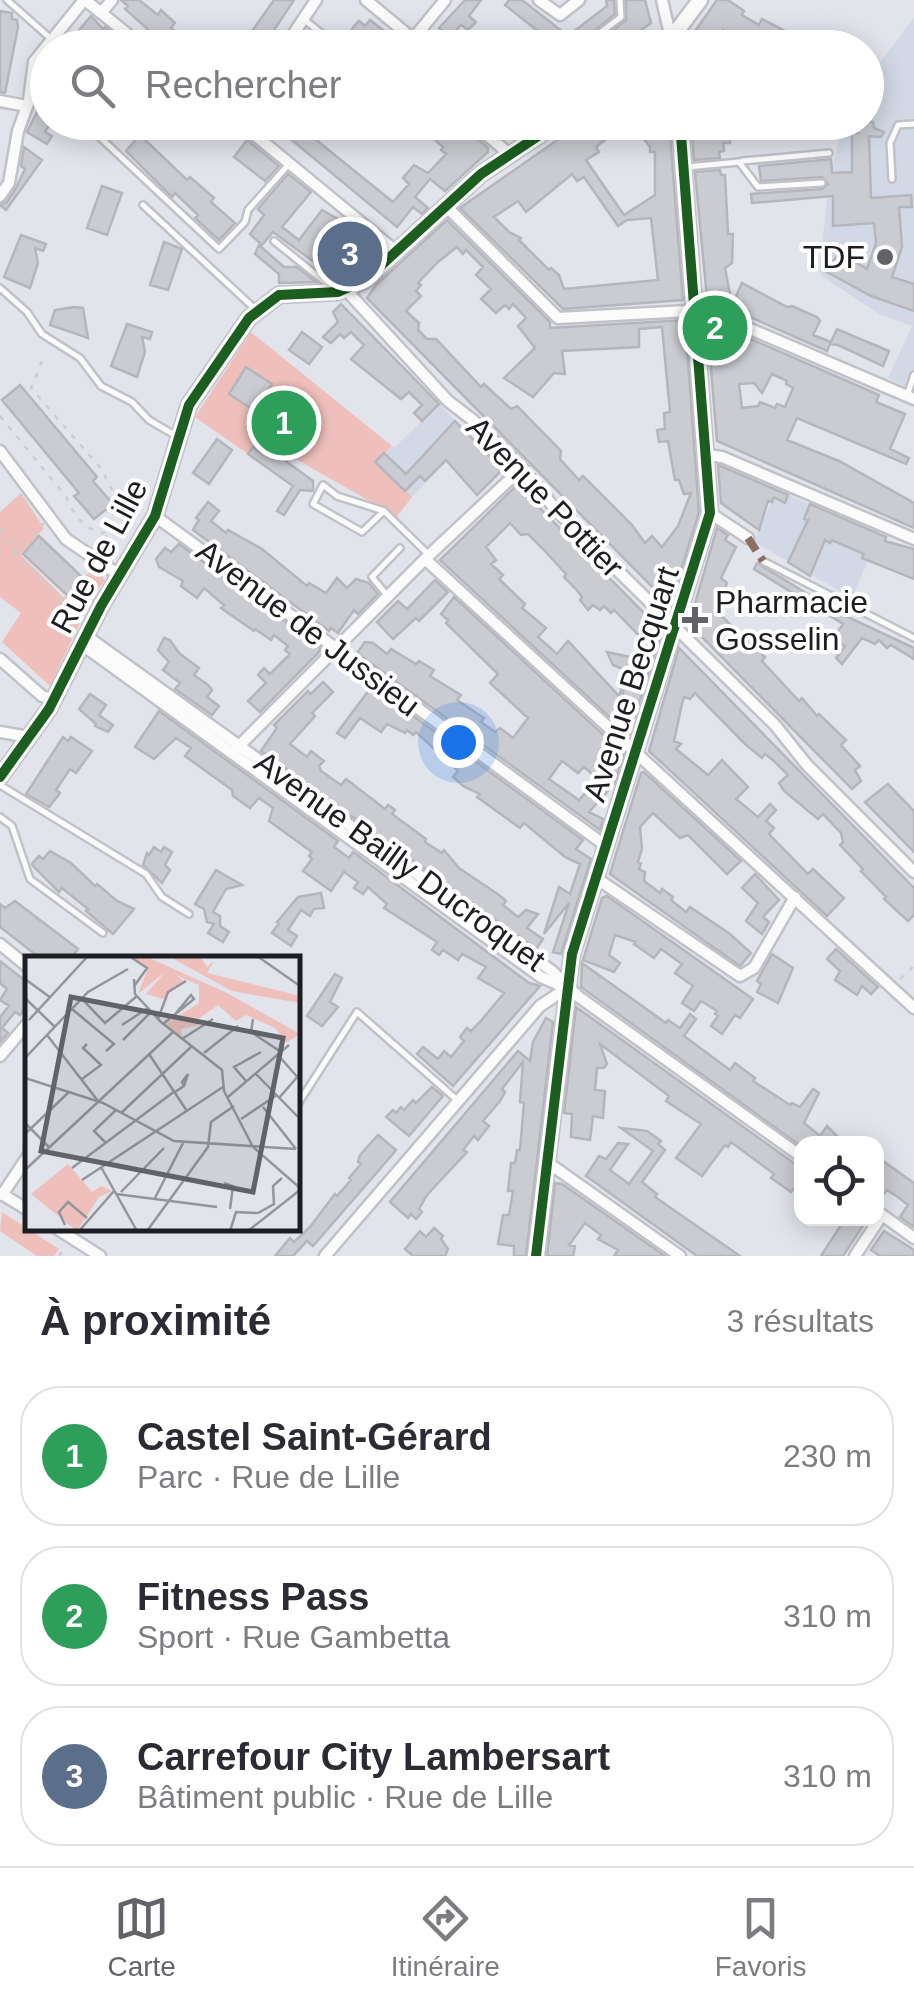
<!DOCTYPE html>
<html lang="fr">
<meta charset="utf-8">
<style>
body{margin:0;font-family:Arial,sans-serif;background:#f2f2f3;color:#2b2b33}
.controls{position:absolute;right:30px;bottom:30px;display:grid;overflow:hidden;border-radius:20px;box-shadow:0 5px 25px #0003}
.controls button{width:90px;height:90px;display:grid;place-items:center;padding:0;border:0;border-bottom:2px solid #e1e1e2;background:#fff;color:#2b2b33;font:50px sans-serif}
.you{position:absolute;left:458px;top:742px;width:35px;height:35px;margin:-25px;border:8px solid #fff;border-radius:50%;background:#1a73e8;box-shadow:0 0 0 15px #1a73e833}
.badge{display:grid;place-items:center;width:65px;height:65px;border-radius:50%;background:#616368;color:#fff;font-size:32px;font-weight:700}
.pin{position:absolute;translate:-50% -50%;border:5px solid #fff;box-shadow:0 2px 10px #0006}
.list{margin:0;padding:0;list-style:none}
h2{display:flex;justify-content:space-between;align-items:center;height:130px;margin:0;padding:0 40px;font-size:42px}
h2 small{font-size:32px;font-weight:400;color:#7c7c81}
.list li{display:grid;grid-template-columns:65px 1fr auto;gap:30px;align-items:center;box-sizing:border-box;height:140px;margin:0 20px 20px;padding:0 20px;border:2px solid #e1e1e2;border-radius:40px}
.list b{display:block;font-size:38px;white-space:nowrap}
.list p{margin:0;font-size:32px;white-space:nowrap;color:#7c7c81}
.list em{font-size:32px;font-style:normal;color:#7c7c81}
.icon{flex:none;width:55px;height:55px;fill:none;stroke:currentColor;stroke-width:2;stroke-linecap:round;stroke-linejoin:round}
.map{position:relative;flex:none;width:914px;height:1256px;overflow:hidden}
.search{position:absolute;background:#fff;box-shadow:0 5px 25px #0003;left:30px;right:30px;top:30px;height:110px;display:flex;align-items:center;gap:25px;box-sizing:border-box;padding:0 35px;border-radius:55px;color:#7c7c81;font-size:38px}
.sheet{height:610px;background:#fff}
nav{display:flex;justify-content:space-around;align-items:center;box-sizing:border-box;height:140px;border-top:2px solid #e1e1e2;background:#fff;font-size:28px;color:#7c7c81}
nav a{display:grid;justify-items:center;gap:5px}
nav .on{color:#616368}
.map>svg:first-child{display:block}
.built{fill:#d2d8e5}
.green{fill:#eebfbb}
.building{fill:#caccd1;stroke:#b4b6bb;stroke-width:2.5;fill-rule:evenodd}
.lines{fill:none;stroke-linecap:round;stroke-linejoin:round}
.lane-casing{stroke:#c0c2c7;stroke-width:10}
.street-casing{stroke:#c0c2c7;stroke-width:15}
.secondary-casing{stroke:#c0c2c7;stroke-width:19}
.path{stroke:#cdcdcf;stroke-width:2.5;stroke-dasharray:5 8;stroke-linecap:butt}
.lane{stroke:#fbfbfc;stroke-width:5}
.street{stroke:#fbfbfc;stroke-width:10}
.secondary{stroke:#fbfbfc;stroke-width:14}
.quiet{stroke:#8d6e63;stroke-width:8;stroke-dasharray:15 8;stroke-linecap:butt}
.cycleway-casing{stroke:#fff;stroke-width:16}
.cycleway{stroke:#1b5e20;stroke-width:10}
.poi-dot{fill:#616368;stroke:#fff;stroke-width:4}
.labels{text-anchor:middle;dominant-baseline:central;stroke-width:8;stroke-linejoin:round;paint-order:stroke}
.poi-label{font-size:32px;fill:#1c1e22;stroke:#fff;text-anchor:end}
.street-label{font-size:32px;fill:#1c1e22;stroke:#fff}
.inset-road{fill:none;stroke:#93959b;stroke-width:2.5}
.view{fill:#616368;fill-opacity:0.15;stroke:#616368;stroke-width:5}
.inset-edge{fill:none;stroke:#1c1e22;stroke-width:5}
</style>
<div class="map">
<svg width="914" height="1256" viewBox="0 0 914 1256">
<rect width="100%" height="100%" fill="#e2e4eb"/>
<!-- built -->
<path class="built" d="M914,18V390L888,378L912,326L879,314L820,275V262L830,174L844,123L866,122L867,79Z
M439,404L470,436L412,497L375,462L392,446L395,447Z
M788,495L879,534L852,598L754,542L774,496L785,503Z"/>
<!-- green -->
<path class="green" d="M251,332L392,446L375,462L412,497L395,519L373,503L266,442L252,457L195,417Z
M21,493L44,528L21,555L64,598L94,567L105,580L92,598L50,686L2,642L21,613L0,597V512Z
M2,1212L59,1249L54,1256H37L0,1231Z"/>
<!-- building -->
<path class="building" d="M121,0H139L158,15L161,10L175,23L171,28L196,48H169L125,9L128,6Z
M274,0H294L262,48H240Z
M465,0H481L469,16L476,22L468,30L461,25L441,48H429L443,31L439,28Z
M509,0H522L568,36L607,6L606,0H614L615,14L574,48H559L505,5Z
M626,0H645L651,23L617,48H591L626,20Z
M717,0H728L744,11L742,15L759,25L762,19L787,32L779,45L767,37L761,48H750L723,30L714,48H683Z
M0,11L12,13V19L17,20L18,27L5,93L0,92Z
M91,16L103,29L105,27L130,48H97L89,41L84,48H64Z
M370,20L383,30L375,40L384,48H358L352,42L357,36L351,31L354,26L359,21L365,26Z
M48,90V127L45,132L52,136L47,144L27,132Z
M270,122H294L393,202L409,184L403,178L414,165L428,173L446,154L441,150L443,147L415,122H459L488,148V152L445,191L430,179L415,197L428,208L422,214L413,207L397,227Z
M583,122H628L596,147L599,152L586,160L624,215L655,195V152H650V147L631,122H669L683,300L563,309L460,208ZM572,174L577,181L584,177L618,226L627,220L651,218L658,280L564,289L559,275L551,268L549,270L519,240L521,238L509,232L494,217L518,201L526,212Z
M691,122L730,124V143H723L724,151L719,152L720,158L694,160Z
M857,122H873L874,128L884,132L881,137L869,136L871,198L911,195L912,207H899L902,247L892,277L914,284V311L871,296L827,272L839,252L867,269L876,243L874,223L833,226V196L752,203L751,194L822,189L828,184L822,177L761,181L759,166L831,159L832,173L852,172V133H858Z
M140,135L187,180L190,177L214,198L211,202L235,223L219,240L195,218L198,215L175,193L172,197L126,151Z
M247,140L279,166L265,181L234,157Z
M24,147L42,160L6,210L0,205L7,202L16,188L25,169L21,166Z
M720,170L721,175H725L728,234H733L732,263L725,268L732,305L742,283L787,307L792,306L817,317L820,321L813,335L831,342L837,329L889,351L883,366L838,345L830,344L827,351L707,298L695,172Z
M288,174L311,192L282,227L299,240L322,210L354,228L358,231L356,235L367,244L345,273L337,268L332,275L273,232L262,245L250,234L264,215L258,209Z
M102,186L122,193L107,235L87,228Z
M447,220L550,322V328L685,320L699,512L670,605L367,298L376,285ZM457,247L463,254L466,250L483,267L476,275L491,289L481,299L496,313L505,305L509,309L513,304L526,318L518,326L535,348L504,378L533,397L554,373L565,374L562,351L639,347V329L662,327L670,412L664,413L665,429L657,430L659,442L668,441L675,480H679L684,494L691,493L678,526L662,547L652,536L645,543L632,525L583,476L579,480L560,459L561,451L517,406L511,409L484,384L481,387L436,339H427L418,330L419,323L406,311L421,296L416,291L421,285L418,283L438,262Z
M21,235L46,244L43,251L35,248L38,263L30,288L4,277Z
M164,242L182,249L168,290L150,285Z
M259,245L284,267H297L316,282L279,283V274L255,254Z
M341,304L439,404L422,421L414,413L422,405L409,392L401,399L351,359L364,345L351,332L344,338L340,334L331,343L323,337L338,322L333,312Z
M74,307L83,308L88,338L50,325L55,310Z
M707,320L879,395L876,402L905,414L890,449L909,458L906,464L797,418L787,440L839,461L914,503V528L717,441ZM772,374L787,381L786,384L793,388L785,407L777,404L775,408L760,402L758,406L742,408L739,384L754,383L762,393Z
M127,324L152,332L150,339L142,337L145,352L137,377L111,366Z
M302,332L322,347L309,364L289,350Z
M246,367L272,384L255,411L229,394Z
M20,385L97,477L93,481L113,504L94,519L74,496L79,493L2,400Z
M455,421L500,467V472L477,495L446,460L425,481L420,476L405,491L375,462L384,453L406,474Z
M217,439L232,450L209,484L193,473Z
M253,447L262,453L268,448L313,481V491L300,490L284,515L277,511L293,486L248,454Z
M718,465L788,495L785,503L774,497L772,502L768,501L759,530L721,503Z
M517,485L662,631L629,735L440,560ZM510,523L521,535L528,534L544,550L566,574L564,577L576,589L582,597L580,600L588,610L593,605L600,610L604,606L611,613L614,610L649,646L640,643L635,658L607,652L613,665L628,671L623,693L621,690L619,696L568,641L557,654L538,637L546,628L522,608L525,604L499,579L503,575L491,564L496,560L486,547Z
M208,502L219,511L211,521L226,533L228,530L262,549L307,586L309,583L326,593L337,578L347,588L356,579L369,583L378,594L358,614L354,610L338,633L331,628L329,631L193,530L199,520L196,518Z
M810,504L886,537L885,541L914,549V579L862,558L864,554L832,540L830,543L825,540L810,576L788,562L808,520L804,519Z
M717,528L728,535L725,540L736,547L721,578L727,583L717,612L765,657L762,661L799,701L802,698L817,716L819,714L846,740L841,745L860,766L855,770L861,781L852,789L689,624Z
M39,536L83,578L67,595L23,554Z
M179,544L320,647V651L260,712L248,701L266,683L258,675L264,668L270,674L290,654L285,650L288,646L274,635L271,640L255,629L254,631L221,608L224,605L204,588L197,598L181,586L183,581L159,567L156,559L165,548L171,552Z
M757,563L837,612L914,648V659L891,645L887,648L879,640L875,644L862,638L842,664L836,658L845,646L833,639L843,624L754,569Z
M435,580L448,592L419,621L416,618L393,639L377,622L398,601L407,609Z
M454,597L624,754L614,784L589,812L603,819L600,830L357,653L365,642L373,643L387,654L391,649L416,664L419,661L434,670L430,676L461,695L457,700L484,718L481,722L495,732L500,728L513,738L528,718L490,683L498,674L446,623L448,620L441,614ZM562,761L578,773L584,767L598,779L579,800L549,779Z
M164,638L170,640L179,653L199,668L194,675L208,685L212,690L207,697L219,706L212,715L175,689L180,683L163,670L169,662L158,650Z
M679,648L914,888V915L908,921L884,899L886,897L861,871L863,869L840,845L843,842L841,833L823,814L818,819L784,791L779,783L788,775L774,761L765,754L762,758L745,744L695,693L690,699L684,697L682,704L674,741L681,744L676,749L708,775L722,760L748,787L736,799L758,817L770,804L776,810L766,821L774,828L769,834L808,874L813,869L844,898L827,916L649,751Z
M323,682L333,692L312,713L315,716L290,744L307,757L311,751L324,761L319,766L321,771L341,785L346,779L385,809L388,805L391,807L395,810L392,814L426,839L425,842L442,853L444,850L459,868L499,895L506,901L503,905L518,917L526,910L538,914L527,928L543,939L536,949L261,751L277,728L274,725L308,691L311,694Z
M372,686L583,840L576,849L591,859L561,954L553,952L569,903L544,934L559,887L570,894L580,864L565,857L524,823L520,828L477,797L480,794L463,786L453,777L458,771L416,732L413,735L407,730L405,733L387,724L381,732L360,718L345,738L337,733Z
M90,694L106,705L99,715L113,725L108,732L95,726L96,724L79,709Z
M159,711L338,841L334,847L349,858L353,852L529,983L540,986L453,1086L417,1054L423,1047L438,1059L444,1051L451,1057L464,1041L460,1037L467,1028L471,1031L480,1022L504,993L478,978L486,967L462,954L458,960L443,950L439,955L432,950L437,942L384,908L387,904L368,887L363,894L354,888L358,882L344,872L331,891L303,871L312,859L309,856L312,852L269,821L273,808L259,798L250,808L233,796L232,790L185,756L191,748L176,738L154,759L135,747Z
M63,737L68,741L71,737L92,751L76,773L70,769L56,790L60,793L49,807L26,794Z
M644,772L741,861L727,874L688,835L680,838L653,813L640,827L642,849L638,862L641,863L639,869L645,872L644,881L660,893L662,889L673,897L671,900L686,912L690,907L730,934L751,953L740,966L610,874L641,773Z
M888,784L914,811V852L865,802Z
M154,847L161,852L164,847L172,852L165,865L170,870L162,883L143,865L147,853L149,855Z
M50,851L71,863L95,886L97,884L117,901L134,909L113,934L86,911L88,909L62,888L59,892L35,868L32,864L39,856L43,859Z
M216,870L242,885L226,889L213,912L220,916V926L229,932L223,942L208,933L214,924L207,922L204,909L195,904Z
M755,874L779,900L763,917L769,922L762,934L746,921L758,903L742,888Z
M321,893L324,908L314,909L310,916L301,910L288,930L297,936L291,946L272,933L279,923L277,922L298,897Z
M607,896L753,999L740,1018L735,1015L722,1034L711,1026L718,1016L715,1014L717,1011L701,1001L694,1011L682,1003L693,986L675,973L682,964L661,949L654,958L634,944L636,942L615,935L609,955L620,963L614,972L583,960L602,898Z
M15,901L78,949L71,958H40L0,927V904L5,908Z
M836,949L878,987L871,994L862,986L857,995L835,980L840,971L827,959Z
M772,954L793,968L778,1003L757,992L761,984L757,981Z
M0,961L28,983V1005L20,1015L15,1012L2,1028L8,1033L0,1042V1017L9,1006L0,1000L7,989L0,983Z
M582,963L666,1023L668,1020L680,1028L690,1014L696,1019L684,1036L730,1070L735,1063L755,1078L753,1081L790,1105L792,1103L800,1107L813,1089L819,1093L804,1123L820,1136L827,1126L845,1144H798L581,987Z
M335,974L342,978L330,1002L338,1007L322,1026L307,1016Z
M576,1007L802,1169V1194L793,1189L791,1192L771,1178L774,1174L731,1142L728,1147L725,1145L702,1176L676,1158L701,1124L666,1101L669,1096L600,1044L607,1064L604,1068H597L595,1090L605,1091L603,1118L593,1116L590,1140L571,1137L572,1114L564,1113Z
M546,1018L553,1022L526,1256H514V1246L498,1244L503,1215H509L513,1191H508L511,1163H515L517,1150H520L524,1103L520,1102L523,1062L502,1089L505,1092L500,1101L483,1121L489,1126L478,1140L474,1136L463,1150L467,1152L427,1195L419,1209L422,1212L416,1219L411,1214L408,1218L390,1202L518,1051L530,1061L533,1042Z
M432,1087L443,1096L409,1136L386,1117L393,1110L396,1113L401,1107L404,1110L413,1100L416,1103Z
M621,1128L647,1131L661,1141L658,1144L665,1150L642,1182L657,1194L655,1197L740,1256H697L586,1176L599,1156L606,1159L618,1143L628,1144L610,1170L629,1184L653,1151Z
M378,1135L396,1150L392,1155L313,1246L307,1241L293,1256H275L290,1238L294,1242L310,1227L335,1194L337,1196L351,1180L349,1178L361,1164L358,1162L360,1155Z
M876,1156L914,1183V1227L900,1217L908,1205L898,1197L887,1190L876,1204Z
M555,1183L562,1184L665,1256H614L618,1250L598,1239L601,1235L585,1223L569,1245L575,1246L573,1256H547Z
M826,1218H868L843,1256H821L841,1225Z
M434,1228L443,1236L441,1239L448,1249L445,1256H413L405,1249L420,1231L426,1237Z
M884,1231L914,1250V1256H880L871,1250Z"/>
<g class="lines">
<defs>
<path id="lane" d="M7,0L50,38
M306,21L340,48
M580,48L621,17L620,0
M94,122L90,128L219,249L245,222L248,210L289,164
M742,161L829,153
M687,167L739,162L758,187L822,183
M892,179L890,143L898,125L914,124
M143,205L256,310
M274,241L335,290
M0,288L27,312L42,334L80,358L101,386L132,402L149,420L178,437
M907,396L914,375
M384,511L362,532L313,504L323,485L337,496L384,511L429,555
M763,561L914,638
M386,594L372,577L400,548
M0,785L146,874L162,897L189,914
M0,817L12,826L30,879L103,933
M298,1104L357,1012L456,1099"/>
<path id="street" d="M85,0L145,48
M366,0L413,39L406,48
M539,0L560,15L579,0
M662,0L671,39
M101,13L112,0
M413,39L445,0
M284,48L316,0
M0,101L27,106
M239,122L397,252
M472,122L508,153
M0,196L9,183L18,131L29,101L34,62L84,0
M445,205L558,318L706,310L914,399
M346,290L448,401L474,421L522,468L556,510L775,725L807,765L914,872
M0,451L66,539L119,575
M707,455L722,457L914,539
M710,513L748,538
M155,516L606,846
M425,559L914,1008
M85,635L552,971L579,997L802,1157
M81,644L541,977L566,988
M0,659L42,696L54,700
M0,732L29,737
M237,748L425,559L522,468
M596,878L740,976L754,968L795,897
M0,944L28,967
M0,1056L28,1023
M547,1162L680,1256
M0,1193L28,1210
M2,1195L28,1156
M878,1212L914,1238
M56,1228L100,1256
M325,1256L540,1006L567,988
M855,1256L882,1215"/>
<path id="secondary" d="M664,48L700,0
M0,777L49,709L101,606L155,516L189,405L249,318L279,295L338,292L365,280L481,174L559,122
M536,1256L572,954L710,513L680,122"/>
</defs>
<!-- lane casing -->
<use href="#lane" class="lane-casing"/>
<!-- street casing -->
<use href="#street" class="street-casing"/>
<!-- secondary casing -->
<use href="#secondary" class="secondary-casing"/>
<!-- path -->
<path class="path" d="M42,361L31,388L104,472L107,483L129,510L125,519L108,533L100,551
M0,416L67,498C74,516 87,533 107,533
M44,523L15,554L61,601L74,603L93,568
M0,529L13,543L14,553
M900,979L914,966
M59,1256L65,1247"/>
<!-- lane -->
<use href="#lane" class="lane"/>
<!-- street -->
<use href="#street" class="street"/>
<!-- secondary -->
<use href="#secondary" class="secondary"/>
<!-- quiet -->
<path class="quiet" d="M748,538L763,561"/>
<defs>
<path id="cycleway" d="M0,777L49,709L101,606L155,516L189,405L249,318L279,295L338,292L365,280L481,174L559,122
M536,1256L572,954L710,513L680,122"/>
</defs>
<!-- cycleway casing -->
<use href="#cycleway" class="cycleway-casing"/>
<!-- cycleway -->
<use href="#cycleway" class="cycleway"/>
</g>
<!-- markers -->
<g class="poi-dot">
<circle cx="885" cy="257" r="10"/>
<path d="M690 605h10v10h10v10h-10v10h-10v-10h-10v-10h10z"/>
</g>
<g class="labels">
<!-- poi labels -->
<g class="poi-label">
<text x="865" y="257">TDF</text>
<text x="715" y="602" text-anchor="start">Pharmacie<tspan x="715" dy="37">Gosselin</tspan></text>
</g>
<!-- street labels -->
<g class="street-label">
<text transform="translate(545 497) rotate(46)">Avenue Pottier</text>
<text transform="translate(99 556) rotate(-62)">Rue de Lille</text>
<text transform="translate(308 628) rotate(37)">Avenue de Jussieu</text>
<text transform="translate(631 684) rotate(-72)">Avenue Becquart</text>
<text transform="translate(400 861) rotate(36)">Avenue Bailly Ducroquet</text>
</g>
</g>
<!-- overview -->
<g transform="translate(25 956)">
<rect width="275" height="275" fill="#e2e4eb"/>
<path d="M106,0H120L202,37L275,78L261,87L250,72L221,59L211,65L193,49L172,64L174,69L156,73L157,81L141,68L174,47V29L150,19L159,25L138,43L121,38L140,16L113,38L123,12ZM143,0H175L182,11L189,5L182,17L275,40V47L207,35ZM43,208L67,236L76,230L87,235L74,241L52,275L6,238Z" fill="#eebfbb"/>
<path class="inset-road" d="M104,0L122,12L110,29M232,0L275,30M0,23L26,42M109,23L110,38L136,66L197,114L199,135L228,191L275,232M0,42L30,71M57,43L80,67L112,40M47,53L89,88L81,95M133,63L143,36L161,25M228,63L226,76L256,96M4,64L63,0M138,68L169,43L166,39L151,57M97,69L123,52M22,79L73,145M157,83L188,63M98,84L126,56M179,97L213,70M124,98L162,155M253,99L275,124M0,102L63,36L103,13M231,118L275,163M0,122L78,147L149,185L271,193M57,123L76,109L58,92L62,88M221,125L209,111L236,96M150,136L159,130L163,118L157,126L159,130M203,141L264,89M254,142L274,119M238,151L271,193M96,157L166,91M216,163L252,139M0,167L24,191M0,178L44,136M81,187L69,175L91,154M76,211L112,275M47,212L150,135M0,214L148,76M57,224L198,131M199,227L208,230L205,253M96,236L139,192M91,238L192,251M129,244L158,187M40,269L34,256L43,246L62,262M54,275L89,235M122,275L183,191L186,166L209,150M205,275L211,256L233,257L249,248L248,230L257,222M223,275L275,234"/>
<path class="view" d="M46,41L258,82L228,236L16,195Z"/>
<rect width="275" height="275" class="inset-edge"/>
</g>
</svg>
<div class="controls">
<button><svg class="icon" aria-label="locate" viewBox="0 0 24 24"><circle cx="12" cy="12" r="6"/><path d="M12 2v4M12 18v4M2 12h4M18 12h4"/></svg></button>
</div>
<div class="you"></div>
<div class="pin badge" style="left:284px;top:423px;background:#2e9e5b">1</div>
<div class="pin badge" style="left:715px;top:328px;background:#2e9e5b">2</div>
<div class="pin badge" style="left:350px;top:254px;background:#5c6f8a">3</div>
<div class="search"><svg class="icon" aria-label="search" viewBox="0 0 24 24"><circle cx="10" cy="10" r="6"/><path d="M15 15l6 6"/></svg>Rechercher</div>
</div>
<section class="sheet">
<h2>À proximité<small>3 résultats</small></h2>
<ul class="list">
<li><span class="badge" style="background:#2e9e5b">1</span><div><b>Castel Saint-Gérard</b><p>Parc · Rue de Lille</p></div><em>230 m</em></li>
<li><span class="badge" style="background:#2e9e5b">2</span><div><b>Fitness Pass</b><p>Sport · Rue Gambetta</p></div><em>310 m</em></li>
<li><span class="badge" style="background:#5c6f8a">3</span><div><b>Carrefour City Lambersart</b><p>Bâtiment public · Rue de Lille</p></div><em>310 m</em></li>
</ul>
</section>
<nav>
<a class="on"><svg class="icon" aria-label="map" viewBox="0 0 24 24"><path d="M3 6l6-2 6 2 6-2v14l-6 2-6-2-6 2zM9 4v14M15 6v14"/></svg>Carte</a>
<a><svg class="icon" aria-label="directions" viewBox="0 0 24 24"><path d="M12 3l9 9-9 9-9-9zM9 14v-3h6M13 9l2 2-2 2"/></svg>Itinéraire</a>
<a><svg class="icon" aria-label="saved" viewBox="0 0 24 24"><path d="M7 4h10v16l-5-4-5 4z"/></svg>Favoris</a>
</nav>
